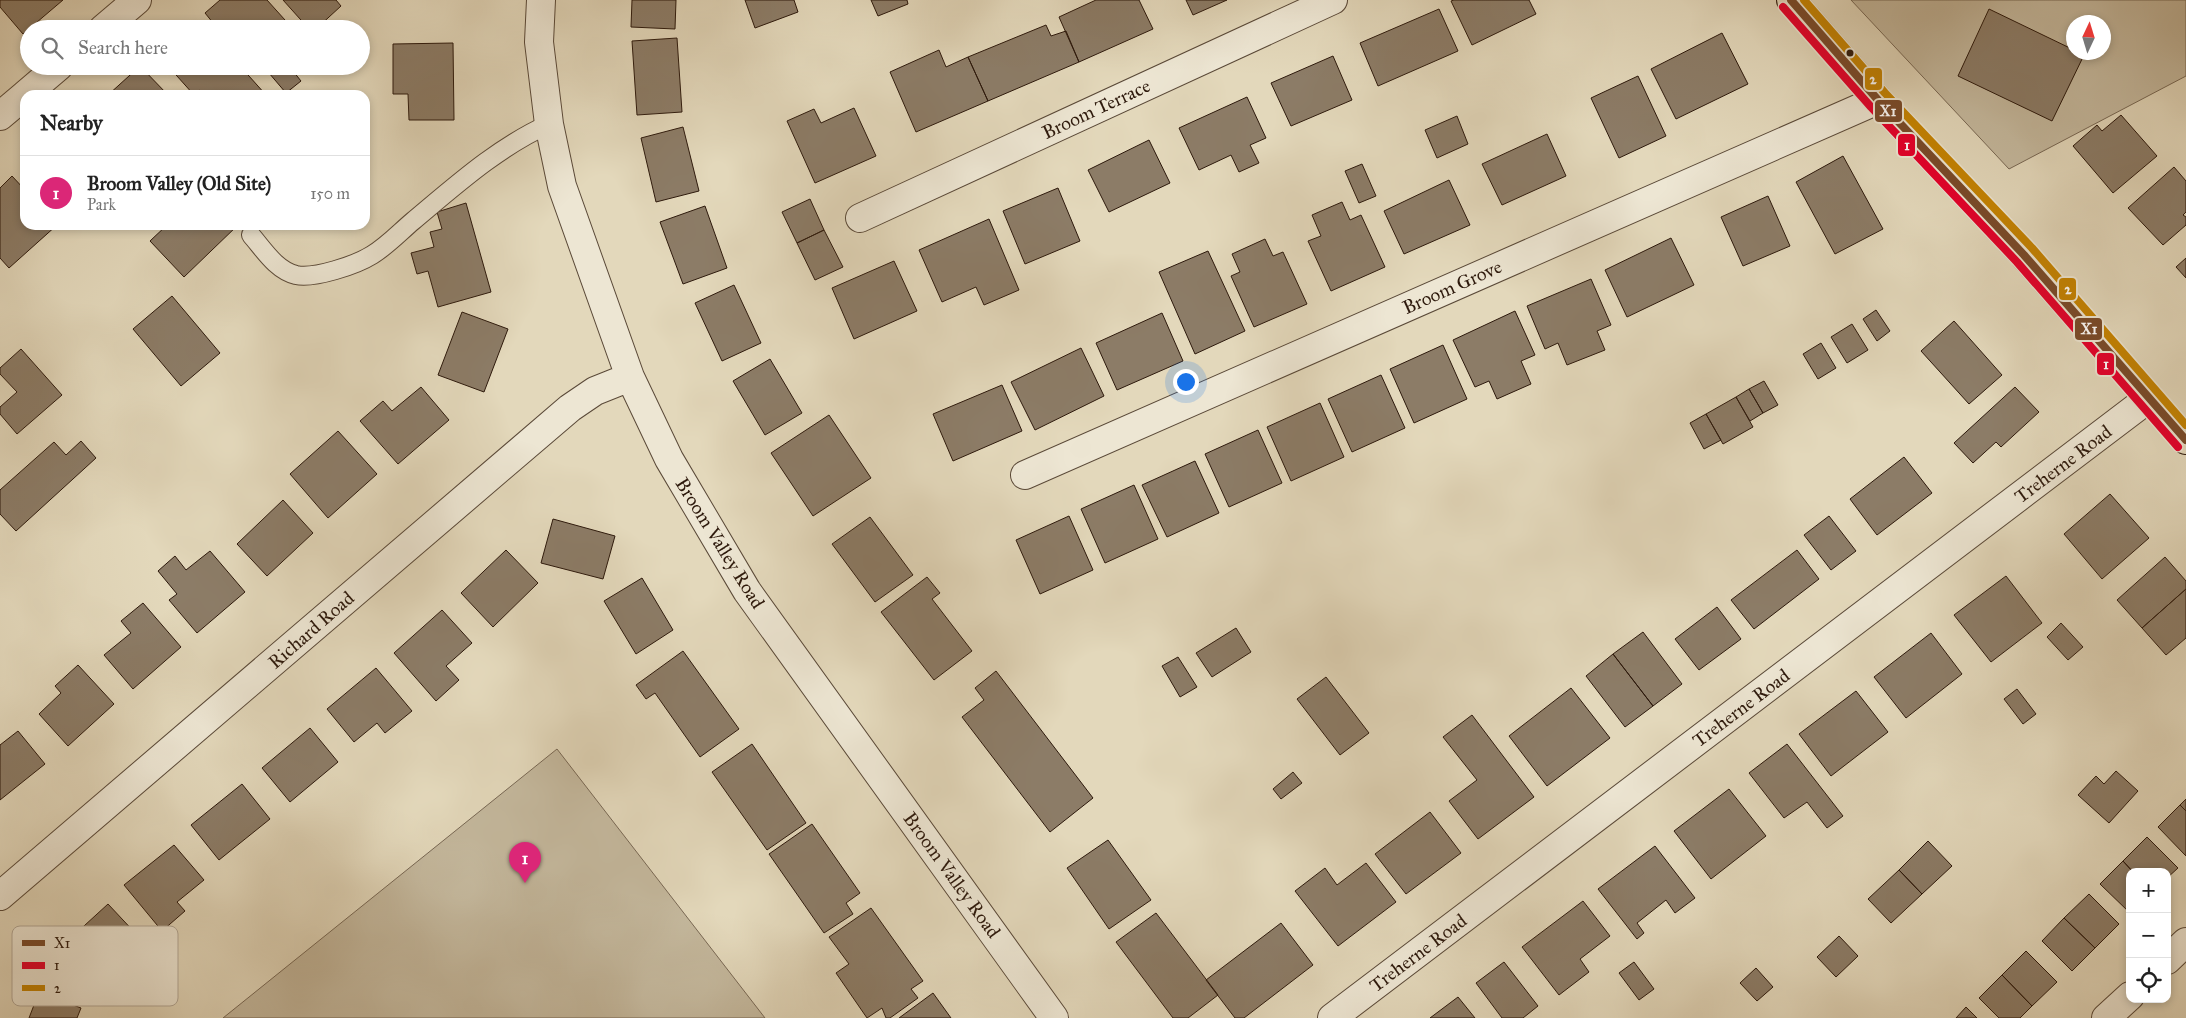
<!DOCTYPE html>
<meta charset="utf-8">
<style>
body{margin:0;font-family:"IM FELL Great Primer",serif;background:#f6f6f6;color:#222}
.controls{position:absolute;right:15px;bottom:15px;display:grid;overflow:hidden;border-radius:10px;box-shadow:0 2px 8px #0003}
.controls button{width:45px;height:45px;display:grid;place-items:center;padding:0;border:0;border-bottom:1px solid #e0e0e0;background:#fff;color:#222;font:25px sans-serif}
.compass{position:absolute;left:2066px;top:15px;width:45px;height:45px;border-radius:50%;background:#fff;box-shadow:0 2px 8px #0003;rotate:4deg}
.you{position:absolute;left:1185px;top:381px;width:18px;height:18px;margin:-12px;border:4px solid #fff;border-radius:50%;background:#1a73e8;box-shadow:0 0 0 8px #1a73e833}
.badge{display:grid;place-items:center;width:32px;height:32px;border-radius:50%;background:#db2777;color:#fff;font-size:16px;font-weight:700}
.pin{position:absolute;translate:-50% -41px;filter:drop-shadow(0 1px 2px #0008)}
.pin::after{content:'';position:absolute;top:26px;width:18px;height:15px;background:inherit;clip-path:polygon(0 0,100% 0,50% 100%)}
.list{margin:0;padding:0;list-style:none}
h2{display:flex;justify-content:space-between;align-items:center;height:65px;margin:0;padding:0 20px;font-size:21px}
h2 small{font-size:16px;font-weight:400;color:#767676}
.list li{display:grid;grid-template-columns:32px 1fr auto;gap:15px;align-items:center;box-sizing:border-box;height:75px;padding:0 20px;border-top:1px solid #e0e0e0}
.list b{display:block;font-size:19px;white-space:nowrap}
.list p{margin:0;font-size:16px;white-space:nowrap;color:#767676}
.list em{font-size:16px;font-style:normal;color:#767676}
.icon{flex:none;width:28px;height:28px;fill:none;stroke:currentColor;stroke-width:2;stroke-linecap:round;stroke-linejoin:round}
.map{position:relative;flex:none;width:2186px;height:1018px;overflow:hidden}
.search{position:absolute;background:#fff;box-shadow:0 2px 8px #0003;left:20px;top:20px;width:350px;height:55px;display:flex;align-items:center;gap:12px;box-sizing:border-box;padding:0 18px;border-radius:28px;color:#767676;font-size:19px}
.panel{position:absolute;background:#fff;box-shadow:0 2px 8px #0003;left:20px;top:90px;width:350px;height:140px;border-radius:15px}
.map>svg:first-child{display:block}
.green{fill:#c4b89d;stroke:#786854;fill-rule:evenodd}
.building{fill:#8c7c67;stroke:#2d190c}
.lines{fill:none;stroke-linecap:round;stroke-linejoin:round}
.service-casing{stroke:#5a4938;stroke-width:20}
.minor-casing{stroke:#5a4938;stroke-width:30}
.primary-casing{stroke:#2d190c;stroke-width:30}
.service{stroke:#ede6d3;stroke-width:18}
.minor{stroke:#ede6d3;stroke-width:28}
.primary{stroke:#e3d8bb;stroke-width:28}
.bus-1-casing{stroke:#ede6d3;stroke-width:11}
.bus-2-casing{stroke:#ede6d3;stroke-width:11}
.bus-3-casing{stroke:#ede6d3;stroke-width:11}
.bus-1{stroke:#7a4b2a;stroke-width:8}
.bus-2{stroke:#e4002b;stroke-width:8}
.bus-3{stroke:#c48303;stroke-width:8}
.bus-dot{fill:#2d190c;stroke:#ede6d3;stroke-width:2}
.labels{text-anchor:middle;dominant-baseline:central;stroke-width:4.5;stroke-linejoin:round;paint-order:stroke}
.street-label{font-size:19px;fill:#2d190c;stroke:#ede6d3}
.key{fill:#ede6d3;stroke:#b3a897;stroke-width:1}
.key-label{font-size:14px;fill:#2d190c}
.line-badge{stroke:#ede6d3;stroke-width:2}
.badge-label{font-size:14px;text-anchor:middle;font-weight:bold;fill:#fff}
</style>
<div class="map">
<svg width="2186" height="1018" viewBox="0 0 2186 1018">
<rect width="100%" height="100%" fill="#e3d8bb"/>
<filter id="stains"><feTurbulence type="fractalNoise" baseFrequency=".004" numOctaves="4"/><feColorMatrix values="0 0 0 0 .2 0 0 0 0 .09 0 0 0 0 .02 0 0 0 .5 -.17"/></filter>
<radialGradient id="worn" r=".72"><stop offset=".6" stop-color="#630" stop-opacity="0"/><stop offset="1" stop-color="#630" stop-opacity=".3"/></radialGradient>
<!-- green -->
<path class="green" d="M1851,0H2186V76L2009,169ZM2074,22H2104V52H2074Z
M557,749L765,1018H223Z"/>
<!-- building -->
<path class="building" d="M0,0H63L23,34L0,7Z
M220,0H267L285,20L277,29H218L205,13Z
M283,0H336L341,6L316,29H309Z
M632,0H676L675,29L631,27Z
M745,0H794L798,12L755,28Z
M871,0H907L908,4L878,16Z
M1096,0H1139L1153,29L1079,62L1059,17Z
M1186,0H1227L1193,15Z
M1454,0H1529L1536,14L1472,45L1451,1Z
M1439,9L1458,51L1378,86L1360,43Z
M1989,9L2074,50V52L2084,55L2052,121L1958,76Z
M197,20L205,29H188Z
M1046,25L1051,36L1066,31L1079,62L988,101L968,57Z
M1722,33L1748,84L1676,119L1651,69Z
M677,38L682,112L637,115L632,41Z
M453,43L454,120H409L408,94H393V44Z
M939,50L946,67L968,57L988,101L916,132L890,72Z
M1333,56L1352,100L1291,126L1271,83Z
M140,66L168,95H108Z
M168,66H240L266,95H205L200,90L194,95Z
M263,66H289L301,81L286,93Z
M1638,76L1666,136L1619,158L1591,98Z
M1247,97L1266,138L1250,145L1259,163L1239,172L1231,155L1199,170L1179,128Z
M854,108L876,156L815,183L787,121L814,109L821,123Z
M2121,115L2157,156L2113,193L2073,146L2097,125L2102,131Z
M1457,116L1468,144L1437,158L1425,130Z
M683,127L699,191L656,202L641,138Z
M1547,134L1566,176L1502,205L1482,164Z
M1149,140L1170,183L1109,212L1088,170Z
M1843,156L1883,229L1835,254L1796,182Z
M1362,164L1376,196L1359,203L1345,171Z
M2174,167L2186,181V212L2183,215L2186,217V225L2163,245L2128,208Z
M12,176L25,190V225H57L9,268L0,258V188Z
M1449,180L1470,225L1404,254L1384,211Z
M1058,188L1080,241L1025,264L1003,211Z
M1768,196L1790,246L1743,266L1721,217Z
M810,199L824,230L797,243L782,212Z
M1342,202L1350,220L1361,215L1385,267L1331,291L1308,241L1321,236L1312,215Z
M466,203L491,292L438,307L428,271L417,274L411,253L434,247L430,232L442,229L437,212Z
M705,206L727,268L683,284L660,222Z
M989,219L1019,290L984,305L976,287L942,302L919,250Z
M167,225H238L184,277L150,241Z
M824,230L843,267L815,280L797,243Z
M1671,238L1694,285L1627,317L1605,270Z
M1265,239L1273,256L1283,252L1307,304L1254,327L1231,276L1240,272L1232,254Z
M1208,251L1245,331L1195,354L1159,272Z
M2186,258V278L2176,267Z
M894,261L917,311L854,339L832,288Z
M1591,279L1611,325L1597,331L1605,350L1567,365L1558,343L1545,349L1527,306Z
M734,285L761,343L722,361L695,303Z
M172,296L220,353L181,386L133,329Z
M1876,310L1890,331L1877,341L1863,319Z
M1515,311L1535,355L1521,361L1531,384L1497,399L1489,381L1475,387L1453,340Z
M462,312L508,329L484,392L438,375Z
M1162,313L1183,361L1117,390L1096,343Z
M1954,321L2002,375L1969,404L1921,351Z
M1852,324L1868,350L1847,363L1831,337Z
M1821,343L1836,368L1818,379L1803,354Z
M1443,345L1467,399L1414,423L1390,369Z
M1081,348L1104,396L1035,430L1011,382Z
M21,349L62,395L17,434L0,414V407L17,392L0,374V368Z
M770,359L802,413L765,435L733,381Z
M1381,375L1405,428L1352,452L1328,399Z
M1764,381L1778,405L1763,413L1749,389Z
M1002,385L1022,431L953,461L933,414Z
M421,387L449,420L398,464L360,421L383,401L392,411Z
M2015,387L2039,412L2001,447L1996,442L1973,463L1954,443Z
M1749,389L1763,413L1750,421L1736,397Z
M1736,397L1753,427L1723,444L1706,414Z
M1320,403L1344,457L1291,481L1267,427Z
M1706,414L1721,440L1704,449L1690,423Z
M829,415L871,478L813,516L771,453Z
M1258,430L1282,483L1229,507L1205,454Z
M338,431L377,474L328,518L290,474Z
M81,441L96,458L16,531L0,514V490L54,442L66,455Z
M1904,457L1932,493L1877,535L1850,499Z
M1195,461L1219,513L1167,537L1142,485Z
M1134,485L1158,539L1105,563L1081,509Z
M2110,494L2149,538L2102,579L2064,534Z
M283,500L313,533L267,576L237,544Z
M1069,516L1093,570L1040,594L1016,540Z
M1829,516L1856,551L1831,570L1804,535Z
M870,517L913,575L875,602L832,544Z
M553,519L615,536L603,579L541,563Z
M506,550L538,583L493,627L461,593Z
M1797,550L1819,579L1754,629L1731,600Z
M210,551L245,592L197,633L169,600L177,594L158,571L175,556L186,570Z
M2165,557L2186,581V589L2142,628L2117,600Z
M2006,576L2042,623L1991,662L1954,615Z
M927,577L940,593L932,599L972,651L934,680L881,612Z
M642,578L673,630L636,654L604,601Z
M2186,589V638L2166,655L2142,628Z
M143,603L181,647L133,689L104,655L131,633L121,621Z
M1717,607L1741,639L1699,670L1675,639Z
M442,610L472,643L446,666L459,680L436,701L394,653Z
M2061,623L2083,647L2068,660L2047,637Z
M1236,628L1251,652L1212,677L1196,653Z
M1643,632L1682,684L1653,706L1613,654Z
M1931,633L1962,674L1906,718L1874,677Z
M683,651L739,729L700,757L655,693L646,699L636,685Z
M1613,654L1653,706L1625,727L1586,676Z
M1178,657L1197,687L1180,697L1162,666Z
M78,665L114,704L68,746L39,714L61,693L55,686Z
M376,668L412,711L385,733L377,723L354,742L327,709Z
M996,671L1093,798L1050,832L962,717L984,700L975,688Z
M1326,677L1369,733L1340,755L1297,699Z
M1571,688L1610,738L1547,786L1509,736Z
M2017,689L2036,714L2023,724L2004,699Z
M1856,691L1888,732L1831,776L1799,734Z
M1472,715L1534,797L1478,839L1449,801L1477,780L1443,737Z
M310,728L338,762L290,802L262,768Z
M18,731L45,764L0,800V745Z
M752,744L806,823L767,850L712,772Z
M1787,744L1843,816L1827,828L1807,802L1784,818L1749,773Z
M2116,771L2138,791L2109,823L2078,795L2096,776L2104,784Z
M1293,772L1302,783L1281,799L1273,789Z
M242,784L270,819L219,860L191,825Z
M1729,789L1766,836L1711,879L1674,831Z
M2186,799V811L2180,805Z
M2180,805L2186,811V856L2158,827Z
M1430,812L1461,853L1406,894L1375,854Z
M812,824L860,893L846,903L853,914L824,933L769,854Z
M2147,837L2178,868L2167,878V872H2133L2123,861Z
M1108,840L1151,900L1109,929L1067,868Z
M1928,841L1952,866L1922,894L1899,870Z
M174,845L204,880L177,902L185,911L162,931L124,885Z
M1655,846L1695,898L1675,913L1666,900L1637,923L1644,933L1637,939L1598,889Z
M2123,861L2133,872H2130V913L2100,884Z
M1366,863L1396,902L1338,946L1295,891L1325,868L1337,885Z
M1899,870L1922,894L1891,923L1868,899Z
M2089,894L2119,924L2095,948L2064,918Z
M1583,901L1610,936L1580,959L1589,972L1559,995L1522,947Z
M108,904L138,936L126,946L136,957L118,974L110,966L93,982L61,947Z
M871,908L923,981L911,989L918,998L890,1018H886L882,1008L867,1018L836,973L849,964L829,937Z
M1156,913L1218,995L1188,1018H1173L1116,942Z
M2064,918L2095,948L2072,971L2042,941Z
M1281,923L1313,965L1244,1018H1235L1206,980Z
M1839,936L1858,956L1836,977L1817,957Z
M2026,951L2057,982L2032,1006L2002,975Z
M1504,962L1538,1006L1523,1018H1502L1476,983Z
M1634,962L1654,989L1639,1000L1619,973Z
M1756,968L1773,987L1757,1001L1740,983Z
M2002,975L2032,1006L2020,1018H1999L1979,998Z
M39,992L81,1008L77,1018H29Z
M933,993L951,1018H899Z
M1458,997L1475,1018H1430Z
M1966,1007L1977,1018H1956Z"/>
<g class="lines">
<defs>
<path id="service" d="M251,235C264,250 276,270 296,275C314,279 356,265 372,255C387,246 400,232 413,221C456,185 498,147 549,124"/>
<path id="minor" d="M541,0L539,42L549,124L562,186L630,377L669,459L747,591L1054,1018
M103,29L137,0
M25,95L59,66
M0,116L25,95
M860,218L1333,0
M1025,475L1878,100
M0,896L570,408L595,391L630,377
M2167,960L2186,942
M1332,1018L2149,398
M2106,1018L2130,996"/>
<path id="primary" d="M1791,0L1878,100L2024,255L2186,440"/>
</defs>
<!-- service casing -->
<use href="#service" class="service-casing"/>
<!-- minor casing -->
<use href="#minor" class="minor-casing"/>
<!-- primary casing -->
<use href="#primary" class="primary-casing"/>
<!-- service -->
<use href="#service" class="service"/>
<!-- minor -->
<use href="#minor" class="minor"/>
<!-- primary -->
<use href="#primary" class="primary"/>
<defs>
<path id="bus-1" d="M1791,0L1878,100L2024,255L2186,440"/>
<path id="bus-2" d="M1783,7L1871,107L2017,262L2178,447"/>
<path id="bus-3" d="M1804,0L1885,93L2032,248L2186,425"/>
</defs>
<!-- bus-1 casing -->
<use href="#bus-1" class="bus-1-casing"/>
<!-- bus-2 casing -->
<use href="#bus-2" class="bus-2-casing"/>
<!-- bus-3 casing -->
<use href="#bus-3" class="bus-3-casing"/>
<!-- bus-1 -->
<use href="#bus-1" class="bus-1"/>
<!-- bus-2 -->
<use href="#bus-2" class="bus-2"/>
<!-- bus-3 -->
<use href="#bus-3" class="bus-3"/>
</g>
<!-- markers -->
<circle class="bus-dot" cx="1850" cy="53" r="4.5"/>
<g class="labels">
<!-- street labels -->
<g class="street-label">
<text transform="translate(1096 109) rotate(-25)">Broom Terrace</text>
<text transform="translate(1452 287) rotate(-24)">Broom Grove</text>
<text transform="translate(2063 464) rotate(-37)">Treherne Road</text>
<text transform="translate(720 543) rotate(58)">Broom Valley Road</text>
<text transform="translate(311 630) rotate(-41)">Richard Road</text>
<text transform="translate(1741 708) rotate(-37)">Treherne Road</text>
<text transform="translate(952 875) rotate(54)">Broom Valley Road</text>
<text transform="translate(1418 953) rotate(-37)">Treherne Road</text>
</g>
</g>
<!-- legend -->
<rect x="12" y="926" width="166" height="80" rx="8" class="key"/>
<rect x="22" y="940" width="23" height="6" fill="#7a4b2a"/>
<rect x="22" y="962" width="23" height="7" fill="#e4002b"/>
<rect x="22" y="985" width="23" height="6" fill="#c48303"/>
<g class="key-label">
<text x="54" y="948">X1</text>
<text x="54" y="970">1</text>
<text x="54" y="993">2</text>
</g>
<g class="line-badge">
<rect x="1864" y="67" width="19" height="24" rx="5" fill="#c48303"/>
<rect x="1874" y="99" width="29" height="24" rx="5" fill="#7a4b2a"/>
<rect x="1897" y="133" width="19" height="24" rx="5" fill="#e4002b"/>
<rect x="2058" y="277" width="19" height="24" rx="5" fill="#c48303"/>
<rect x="2074" y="317" width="29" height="24" rx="5" fill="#7a4b2a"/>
<rect x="2096" y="352" width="19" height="24" rx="5" fill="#e4002b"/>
</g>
<g class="badge-label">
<text x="1873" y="84">2</text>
<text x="1888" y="116">X1</text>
<text x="1907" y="150">1</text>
<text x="2068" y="294">2</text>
<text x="2089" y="334">X1</text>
<text x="2106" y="369">1</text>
</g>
<rect width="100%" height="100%" filter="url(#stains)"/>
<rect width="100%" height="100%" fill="url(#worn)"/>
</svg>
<div class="controls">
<button>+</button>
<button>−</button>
<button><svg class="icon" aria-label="locate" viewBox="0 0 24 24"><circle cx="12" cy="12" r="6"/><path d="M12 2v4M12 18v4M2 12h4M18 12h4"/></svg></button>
</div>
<svg class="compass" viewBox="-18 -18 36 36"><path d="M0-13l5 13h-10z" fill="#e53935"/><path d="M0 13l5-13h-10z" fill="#767676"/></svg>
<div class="you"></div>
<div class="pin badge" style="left:525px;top:883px">1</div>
<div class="search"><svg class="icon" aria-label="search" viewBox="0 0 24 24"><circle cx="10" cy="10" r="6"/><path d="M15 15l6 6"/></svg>Search here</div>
<section class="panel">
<h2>Nearby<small></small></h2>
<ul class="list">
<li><span class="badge">1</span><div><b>Broom Valley (Old Site)</b><p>Park</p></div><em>150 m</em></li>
</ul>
</section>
</div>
